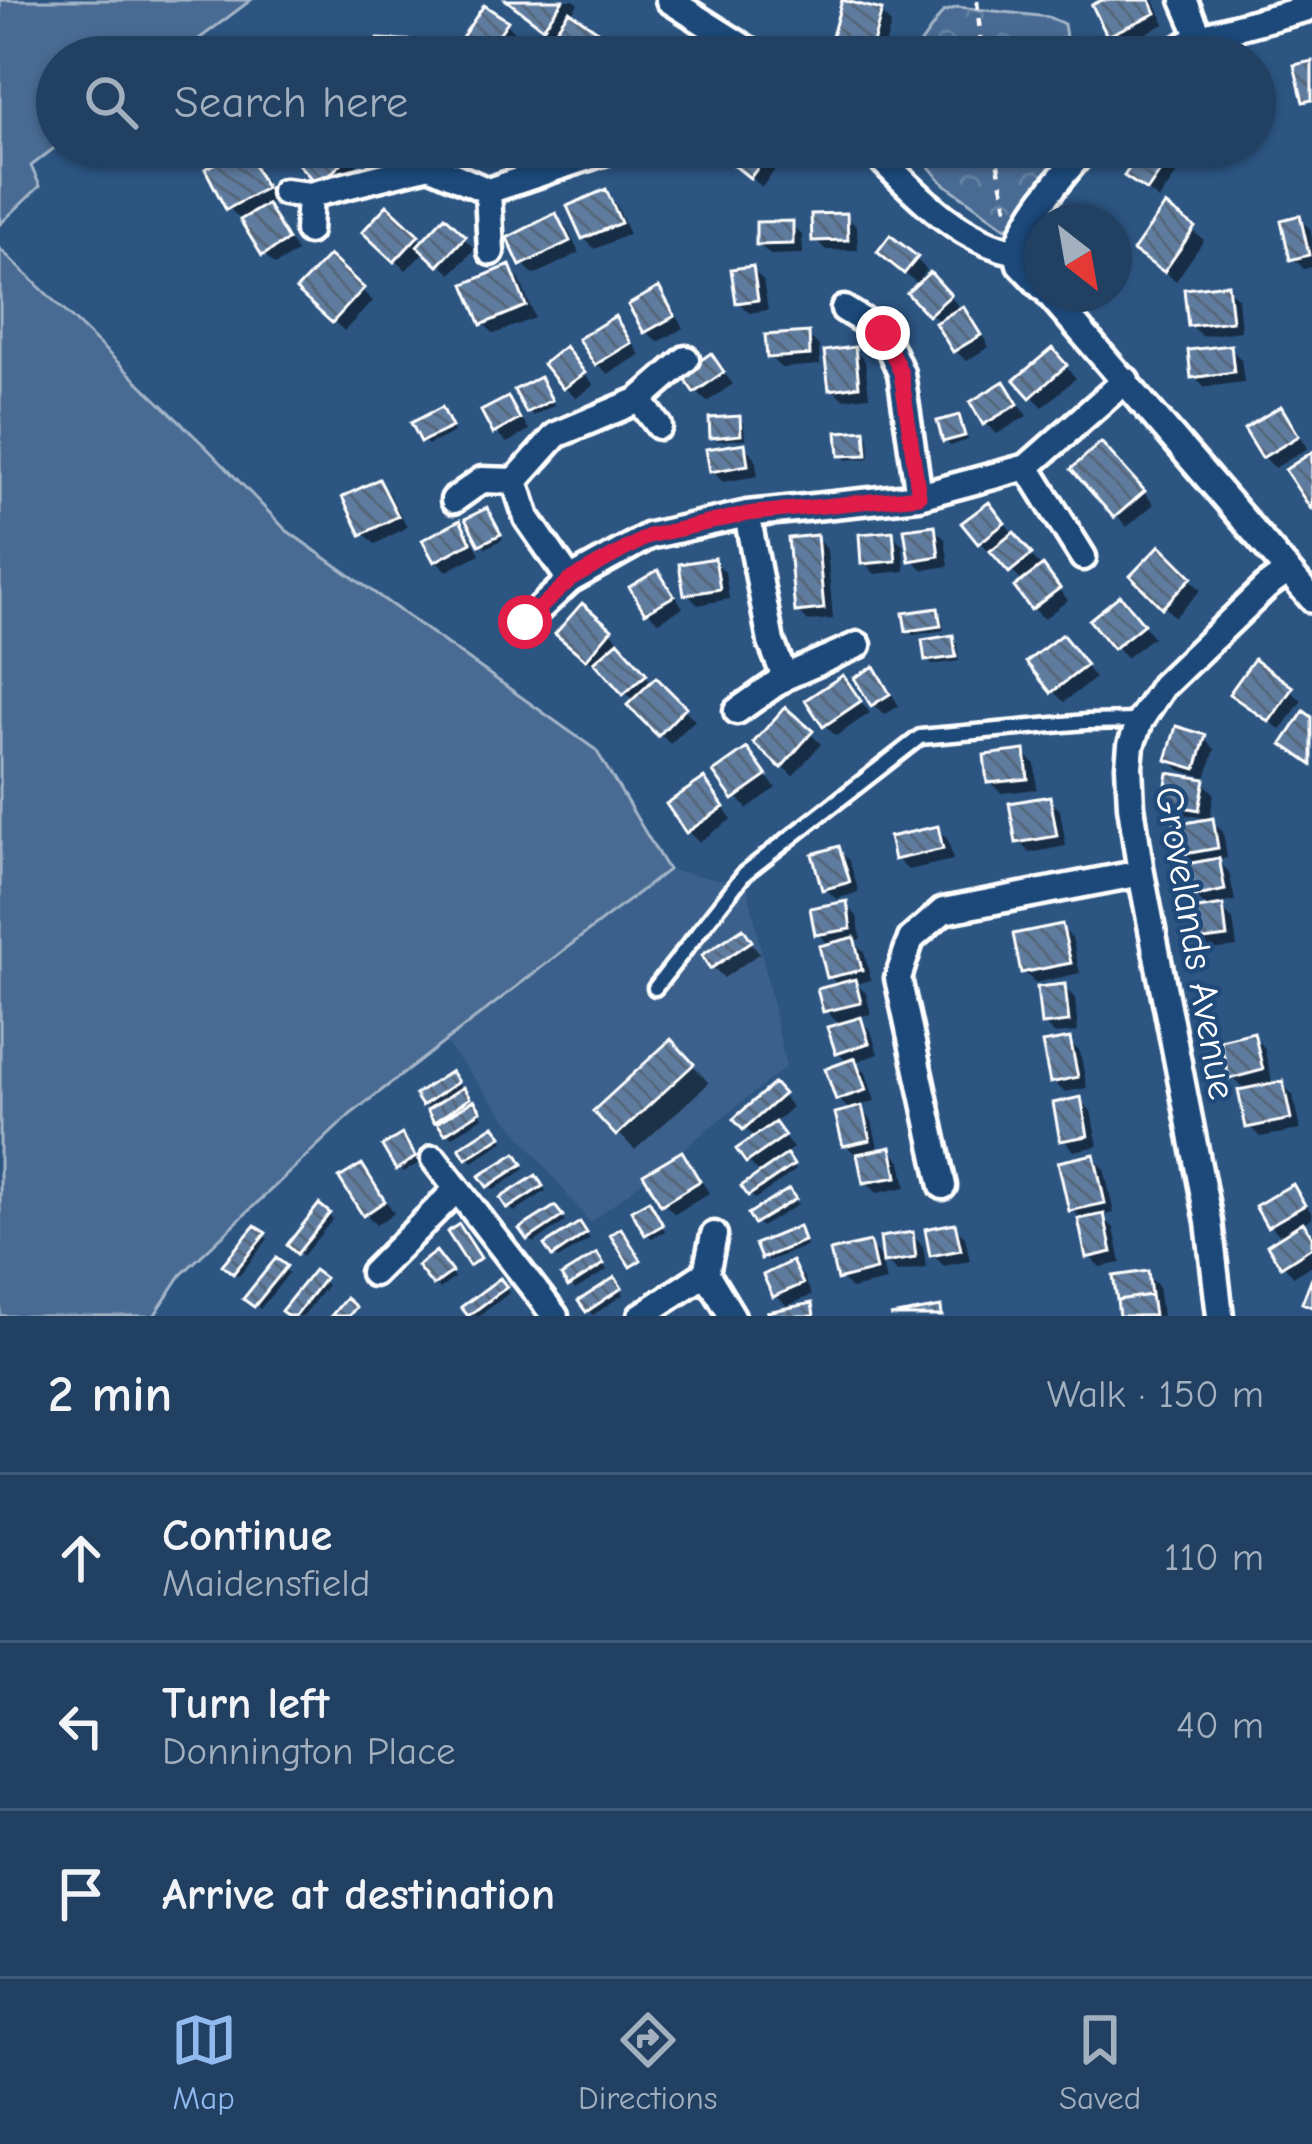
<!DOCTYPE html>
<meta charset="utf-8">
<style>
body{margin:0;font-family:"Comic Neue",sans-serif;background:#2d4b6b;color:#f1f3f6}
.compass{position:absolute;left:1024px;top:204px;width:108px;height:108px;border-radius:50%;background:#214062;box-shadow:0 3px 9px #0004;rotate:149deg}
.stop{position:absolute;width:36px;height:36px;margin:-27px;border:9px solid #e11d48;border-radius:50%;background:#fff}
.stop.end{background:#e11d48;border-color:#fff;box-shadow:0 3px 12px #0008}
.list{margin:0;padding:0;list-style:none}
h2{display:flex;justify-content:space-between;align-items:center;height:156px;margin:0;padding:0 48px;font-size:51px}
h2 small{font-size:39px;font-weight:400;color:#a2afbe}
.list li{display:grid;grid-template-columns:78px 1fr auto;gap:36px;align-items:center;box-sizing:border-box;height:168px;padding:0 48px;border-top:3px solid #3e5977}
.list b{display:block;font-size:45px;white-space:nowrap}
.list p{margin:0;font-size:39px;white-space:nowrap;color:#a2afbe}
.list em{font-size:39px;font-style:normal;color:#a2afbe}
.icon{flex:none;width:66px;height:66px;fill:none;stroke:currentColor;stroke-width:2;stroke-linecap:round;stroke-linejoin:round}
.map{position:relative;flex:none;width:1312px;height:1316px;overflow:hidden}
.search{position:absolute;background:#214062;box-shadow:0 3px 9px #0004;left:36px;right:36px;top:36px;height:132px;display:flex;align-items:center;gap:30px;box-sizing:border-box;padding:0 42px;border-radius:66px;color:#a2afbe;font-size:45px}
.sheet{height:660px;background:#214062}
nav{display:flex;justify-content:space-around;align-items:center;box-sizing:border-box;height:168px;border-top:3px solid #3e5977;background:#214062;font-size:33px;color:#a2afbe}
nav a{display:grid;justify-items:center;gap:6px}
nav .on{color:#90b9f0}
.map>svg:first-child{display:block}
.built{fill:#3b618b}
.grass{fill:#486b92;stroke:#a4b5c8;stroke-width:3}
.forest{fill:url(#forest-crowns);stroke:#a4b5c8;stroke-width:3}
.shadow{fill:#0007}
.building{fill:url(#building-back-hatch);stroke:#fff;stroke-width:3}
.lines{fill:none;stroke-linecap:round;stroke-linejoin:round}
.lane-casing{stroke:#fff;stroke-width:21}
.street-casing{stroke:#fff;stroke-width:33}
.path{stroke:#fff;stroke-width:4.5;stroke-dasharray:9 9;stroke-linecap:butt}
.lane{stroke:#1f4a7a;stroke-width:12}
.street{stroke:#1f4a7a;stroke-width:24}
.route{stroke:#e11d48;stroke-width:15}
.labels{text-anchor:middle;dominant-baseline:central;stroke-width:9;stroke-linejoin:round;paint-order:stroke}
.street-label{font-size:39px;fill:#fff;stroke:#1f4a7a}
</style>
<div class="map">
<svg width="1312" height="1316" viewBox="0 0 1312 1316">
<defs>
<pattern id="forest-crowns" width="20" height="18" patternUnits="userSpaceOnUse" patternTransform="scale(3)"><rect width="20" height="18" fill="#486b92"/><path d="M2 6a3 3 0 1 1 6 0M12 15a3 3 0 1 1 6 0" fill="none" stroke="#6381a2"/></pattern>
<pattern id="building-back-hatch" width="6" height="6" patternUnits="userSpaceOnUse" patternTransform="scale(3)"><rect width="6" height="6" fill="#5e7c9f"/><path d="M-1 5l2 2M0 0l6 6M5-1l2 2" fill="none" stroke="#56667a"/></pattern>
</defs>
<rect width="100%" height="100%" fill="#2c5582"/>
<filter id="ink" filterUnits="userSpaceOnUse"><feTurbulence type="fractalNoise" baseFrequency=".00833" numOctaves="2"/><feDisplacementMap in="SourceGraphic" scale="24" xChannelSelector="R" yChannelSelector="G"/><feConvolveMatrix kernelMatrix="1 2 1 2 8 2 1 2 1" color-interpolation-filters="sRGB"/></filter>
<g filter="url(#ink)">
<!-- built -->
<path class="built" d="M668,870L747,884L786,1067L590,1223L445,1042Z"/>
<!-- grass -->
<path class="grass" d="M0,0H251L175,57H57V146L31,166L40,186L0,224Z
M0,249L206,447L286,530L596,750L668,870L351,1114L181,1275L154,1316H0Z"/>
<!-- forest -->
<path class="forest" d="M958,7L1048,17L1064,24L1069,57H911L943,12Z
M912,147H1071L1020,216L1006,228L943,183Z"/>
<!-- shadow -->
<path class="shadow" d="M574,0L578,4L570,16L610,43L621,54L619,57H564L550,44L555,36L509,1Z
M1109,0H1154L1165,24L1120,45L1109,34Z
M880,13L891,24L882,57L845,54L834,43Z
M506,23L517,34L501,57H488L465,38Z
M424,44L434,57H379Z
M1260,72L1271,83L1278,118L1255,123V73Z
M287,147H340L359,167L331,194Z
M356,147H386L373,162Z
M447,147H508V160H458Z
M536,147H576L555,167Z
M714,147H757L778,166L762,187Z
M1148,147H1153L1169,158L1180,169L1159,200L1128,175Z
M244,151L255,162L275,200L264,206L277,219L297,252L275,265L264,254L242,218L240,219L229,208Z
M605,193L616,204L629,234L595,249L584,238Z
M388,209L424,244L445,221L475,249L451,274L426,251L406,270L366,232Z
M1165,209L1204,240L1176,281L1137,250Z
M846,216L857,227L858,250H826L815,239Z
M556,217L567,228L579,253L534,275L523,264Z
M1299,218L1310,229L1312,239V267L1304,269L1293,258Z
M791,224L802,235L803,254L770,255L759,244Z
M329,259L373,301L344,331L301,290Z
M916,259L927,270L917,283L892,263Z
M509,269L520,280L535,318L494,334L483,323Z
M752,269L763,280L768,310L749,313L738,302Z
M930,277L973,320L989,347L966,361L955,350L940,323L912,293Z
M1226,287L1238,298L1241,331L1202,336L1191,325Z
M658,291L669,302L684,328L658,342L647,332L632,306Z
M614,320L625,331L640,355L608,374L597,364L582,340Z
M808,335L819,346L820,365L781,368L770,357Z
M1230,348L1241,359L1244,382L1205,387L1194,376Z
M854,350L865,361L869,396L843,399L831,388Z
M1052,352L1076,378L1043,407L1032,396Z
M711,357L733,384L707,402L696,391Z
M575,361L594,385L576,398L565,388Z
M544,385L554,405L533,416L529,411Z
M1004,385L1015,396L1027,416L997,434L986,423Z
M507,401L518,412L529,430L507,443L496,432Z
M1280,410L1291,421L1308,448L1275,468L1264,457Z
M446,416L454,432L428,445L424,441Z
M959,418L963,423L968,440L950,446L946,441Z
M739,419L744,424L745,439L718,441L713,437Z
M864,433L869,438L870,458L846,460L842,455Z
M744,446L755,457L758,476L723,482L712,471Z
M1112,457L1154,504L1127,527L1075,469Z
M378,482L389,493L407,527L375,544L364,533Z
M487,511L503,539L486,548L482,543Z
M999,516L1068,600L1044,619L1033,608L1024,584L994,551L991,553L980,542L966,524Z
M459,524L470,535L480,554L447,571L436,560Z
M934,528L945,539L949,566L923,570L912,559Z
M892,534L903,545L905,571L875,574L864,563Z
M816,538L827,549L833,619L808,621L797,610Z
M1160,549L1201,590L1175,617L1134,576Z
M714,561L725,572L729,599L698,605L687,594Z
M658,574L669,584L683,608L658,622L648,612Z
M1131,609L1153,637L1126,658L1094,620Z
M937,611L942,616L944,630L913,635L908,630Z
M610,631L621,642L618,645L653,684L656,681L695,720L670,744L631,705L634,702L601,665L599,668L570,644Z
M952,638L957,643L959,661L932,665L928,660Z
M1072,649L1095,678L1064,702L1053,691Z
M1254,664L1302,700L1281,730L1233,694Z
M873,670L884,681L899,706L884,715L873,704Z
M843,679L870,713L836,736L825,725Z
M811,734L821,744L793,776L768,754Z
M1204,738L1215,749L1206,778L1180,770L1169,759Z
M747,752L776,788L747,809L717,772Z
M1024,753L1035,764L1037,789L1001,793L990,782Z
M703,782L732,819L699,842L688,831Z
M1203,782L1214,793L1210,819L1177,813L1166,802Z
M1049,799L1060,810L1066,846L1030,853L1019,842Z
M1212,821L1223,832L1227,858L1217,860L1229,872L1235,901L1218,904L1233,920L1237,947L1210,950L1199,939L1210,910L1195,896L1194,865L1182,853Z
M937,829L948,840L953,860L908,870L897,859Z
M838,849L849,860L859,892L836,899L825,888Z
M846,905L857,916L861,939L853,941L864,952L871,980L856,984L866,993L871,1014L857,1017L871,1031L878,1054L855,1062L866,1073L875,1101L858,1107L872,1121L879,1152L890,1150L901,1161L906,1187L877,1193L866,1182L860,1155L857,1156L846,1145L852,1112L838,1099L849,1064L838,1053L841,1026L826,1011L839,986L830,977V946L818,934Z
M1061,927L1072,938L1080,973L1035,983L1024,972Z
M742,932L760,953L724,978L713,967Z
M1064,987L1075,998L1078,1032L1054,1034L1043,1023Z
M1253,1036L1264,1047L1273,1086L1282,1084L1293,1095L1300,1130L1260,1137L1249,1126L1246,1091L1232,1077Z
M1069,1041L1080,1052L1087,1088L1064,1092L1053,1081Z
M688,1060L709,1083L635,1150L597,1111Z
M455,1080L483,1117L452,1137L424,1104Z
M774,1087L792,1107L773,1124L793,1148L783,1155L796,1170L755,1199L750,1194L762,1175L748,1161L756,1139L737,1120Z
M1080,1100L1091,1111L1098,1146L1074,1151L1063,1139Z
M498,1133L504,1141L473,1162L468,1157Z
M406,1142L419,1163L403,1172L398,1168Z
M681,1155L692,1166L709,1193L675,1214L664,1203Z
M1093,1157L1104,1168L1114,1213L1102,1216L1114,1228L1121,1263L1100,1267L1089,1256L1081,1218L1072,1209Z
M520,1161L525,1169L494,1190L489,1185Z
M361,1168L372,1179L394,1213L376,1225L365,1214Z
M540,1183L546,1191L514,1212L504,1199Z
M1292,1188L1303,1199L1312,1214V1218L1301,1224L1312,1236V1265L1294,1276L1283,1265V1238L1270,1225Z
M793,1197L798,1205L761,1227L757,1222Z
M320,1208L333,1219L303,1256L291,1245Z
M653,1209L665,1231L652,1238L647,1234Z
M560,1214L565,1222L533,1243L529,1238Z
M954,1226L965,1237L970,1261L944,1266L933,1255Z
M256,1229L268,1239L239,1276L226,1265Z
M584,1230L590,1239L558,1259L554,1255Z
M798,1230L807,1246L768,1261L763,1257Z
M912,1235L923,1246L926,1268L897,1272L886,1261Z
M869,1245L880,1256L886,1281L851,1289L840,1278Z
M440,1260L454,1278L440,1289L435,1284Z
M601,1261L607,1270L575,1290L565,1277Z
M276,1262L289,1273L260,1309L247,1299Z
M792,1265L803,1276L812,1295L787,1306L776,1296Z
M315,1274L327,1285L303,1316H291Z
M1147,1275L1158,1286L1162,1316H1122Z
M500,1282L509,1293L479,1316H472L465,1308Z
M619,1286L624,1294L593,1315L588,1310Z"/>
<!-- building -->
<path class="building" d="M506,0H563L543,28Z
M842,0L882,10L870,55L830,44Z
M1102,0H1150L1156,13L1107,36L1092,5Z
M484,5L508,21L485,55L461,39Z
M569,11L612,41L601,57H564L546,44Z
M377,39L425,41L424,57H376Z
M1312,61V100L1303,102L1294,65Z
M1261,69L1269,107L1255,110V70Z
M283,147H344L351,154L318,186Z
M444,147H498V150H444Z
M711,147H762L769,153L750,178Z
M1144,147H1158L1171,156L1147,191L1124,176Z
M245,148L266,188L226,210L205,169Z
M606,189L621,223L582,239L567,206Z
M267,204L288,240L262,256L240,220Z
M387,205L419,235L394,262L362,232Z
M1165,205L1195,227L1164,272L1133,251Z
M556,213L570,241L520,266L507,238Z
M847,213L848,240L812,241L811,214Z
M1300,215L1309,255L1290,260L1281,220Z
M445,216L466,236L438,266L417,246Z
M793,221V244L756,245V222Z
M890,235L918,257L904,274L877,252Z
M329,255L364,288L332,323L296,290Z
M510,265L526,306L481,325L464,284Z
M753,266L758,300L736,303L731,269Z
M930,272L951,295L928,316L907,293Z
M1228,284L1232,321L1188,326L1184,289Z
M659,287L675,316L644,333L628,305Z
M963,306L981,335L953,352L935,323Z
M615,316L631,343L595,365L578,339Z
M809,332L810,355L767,358L765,335Z
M1231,345L1234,372L1191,378L1188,350Z
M565,346L585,373L563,389L543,364Z
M855,347L859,386L829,390L824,351Z
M1052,348L1067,365L1030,398L1014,380Z
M711,353L724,372L694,393L681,374Z
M540,377L552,400L526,413L514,390Z
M1004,381L1018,404L983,425L970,402Z
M508,397L520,419L493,434L481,411Z
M1281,406L1299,436L1262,458L1244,429Z
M442,407L452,427L421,442L411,423Z
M959,415L965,436L943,442L937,421Z
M740,416L741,435L710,438L709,418Z
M865,430L867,455L839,456L837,432Z
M1101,442L1145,491L1114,518L1071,469Z
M745,443L748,465L710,472L706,449Z
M1312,452V509H1311L1285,470Z
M379,479L398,516L361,535L342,497Z
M989,502L1005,523L978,544L961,523Z
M487,508L501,534L479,545L465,519Z
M460,520L471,542L434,562L422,540Z
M935,525L939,556L909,561L904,529Z
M893,531L896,561L861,564L859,534Z
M1014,532L1032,554L1009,573L990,551Z
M817,535L824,609L795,612L788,538Z
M1160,545L1192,577L1162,608L1130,576Z
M715,558L720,589L684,595L679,564Z
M1043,565L1060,588L1031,610L1014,587Z
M658,570L674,596L645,613L629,587Z
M1120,595L1144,624L1113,649L1089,620Z
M582,603L612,629L586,660L555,634Z
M938,608L941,626L906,631L903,613Z
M1062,634L1087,665L1051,693L1026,662Z
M953,635L956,657L925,661L922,640Z
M618,641L647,674L623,695L594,662Z
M1254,659L1293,687L1269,722L1229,694Z
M874,666L890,694L871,706L854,678Z
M843,675L861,701L823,727L805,700Z
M656,677L686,707L658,736L627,705Z
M785,707L813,731L781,768L753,743Z
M1304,711L1312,717V765L1282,744Z
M1176,726L1206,735L1196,769L1166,760Z
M747,748L767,776L733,800L713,772Z
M1025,750L1028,779L987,783L984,755Z
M1168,773L1205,779L1199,810L1163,803Z
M704,778L724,807L686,833L666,804Z
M1050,796L1057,836L1016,843L1009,803Z
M1213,818L1218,848L1179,855L1174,825Z
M938,826L943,849L894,860L889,837Z
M839,846L850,882L822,890L812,854Z
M1219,858L1225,890L1193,897L1186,864Z
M847,901L851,929L815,935L810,908Z
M1223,905L1227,937L1196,941L1192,910Z
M1062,924L1071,963L1021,973L1013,934Z
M743,928L752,941L710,969L702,955Z
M854,937L862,970L827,978L819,946Z
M855,979L861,1003L823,1012L817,989Z
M1065,984L1069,1022L1041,1025L1037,987Z
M861,1017L869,1043L836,1054L827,1027Z
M1254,1032L1263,1070L1229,1079L1220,1040Z
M1070,1038L1078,1077L1050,1083L1042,1043Z
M671,1039L694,1064L616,1136L593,1111Z
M855,1058L866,1090L836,1100L825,1069Z
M451,1071L458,1082L422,1106L415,1095Z
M1283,1081L1291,1119L1246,1128L1238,1090Z
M774,1083L784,1094L743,1130L733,1119Z
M463,1087L470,1098L434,1122L427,1110Z
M1081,1097L1088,1136L1060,1141L1053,1103Z
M474,1100L481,1111L445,1134L437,1123Z
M862,1106L870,1140L843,1146L835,1113Z
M775,1122L785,1136L746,1163L736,1149Z
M494,1125L502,1136L466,1159L459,1148Z
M402,1134L416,1157L396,1170L382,1146Z
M891,1147L897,1177L863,1183L857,1154Z
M682,1151L700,1181L661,1205L643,1174Z
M516,1153L523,1164L487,1187L479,1176Z
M787,1154L794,1165L748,1196L741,1186Z
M1094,1154L1105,1203L1069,1211L1058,1162Z
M362,1164L385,1201L363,1216L339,1178Z
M536,1175L543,1186L507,1209L500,1198Z
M1293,1184L1305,1205L1267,1227L1255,1206Z
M789,1189L796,1199L754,1224L748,1214Z
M649,1200L663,1225L645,1235L631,1210Z
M319,1204L330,1213L297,1254L287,1245Z
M555,1206L563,1216L527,1240L519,1229Z
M1104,1214L1112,1252L1086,1258L1078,1219Z
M580,1222L587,1233L552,1257L544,1245Z
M1303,1222L1312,1236V1247L1281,1267L1267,1245Z
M955,1223L961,1250L930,1256L925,1229Z
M459,1224L481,1258L469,1266L447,1232Z
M255,1225L266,1233L233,1274L222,1265Z
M799,1226L804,1241L761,1259L755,1244Z
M621,1228L641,1260L630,1267L610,1235Z
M913,1232L916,1258L883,1263L880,1237Z
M870,1242L876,1270L837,1280L830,1251Z
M436,1251L452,1272L433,1286L417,1266Z
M597,1253L604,1264L568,1287L561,1276Z
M276,1258L287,1266L254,1307L243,1299Z
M792,1261L803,1284L773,1297L763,1275Z
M314,1270L325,1278L295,1316H288L281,1311Z
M1148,1271L1151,1295L1117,1300L1113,1276Z
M615,1277L622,1288L586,1312L578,1301Z
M1312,1277V1307L1302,1303Z
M500,1278L507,1287L468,1316L461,1307Z
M1151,1295L1154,1316H1119L1117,1300Z
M346,1298L356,1307L349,1316H331Z
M812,1303L814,1316H768L767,1312Z
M941,1307L942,1316H890Z"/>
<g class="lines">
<defs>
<path id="lane" d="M655,988L745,873L920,737L1086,722L1139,721"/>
<path id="street" d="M669,0L759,57
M1184,0L1200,37
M1164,57L1200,37L1312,7
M869,147C912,189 955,240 1017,252
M488,191L491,252
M284,192L310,195
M308,231L310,195L429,165L488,191L618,147
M1017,252C1024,216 1064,175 1086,147
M1017,252L1020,264L1042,287
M1049,294L1312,599
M844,309L883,333L901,373L919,496
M639,400L659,426
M1027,467L1083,557
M454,500L482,480L515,481
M570,580L527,518L515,481L556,435L639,400L686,359
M525,622L570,580L649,536L747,514L919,496L1027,467L1126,380
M785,677L858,645
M737,711L785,677L771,642L747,514
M434,1159L555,1316
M943,1186L898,978L911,939L943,911L1141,873
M714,1235L706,1273L732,1316
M373,1273L456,1190
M641,1316L706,1273
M1220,1316L1209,1222L1141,873L1131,806L1129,766L1131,745L1140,721L1163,686L1266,587L1288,571"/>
</defs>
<!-- lane casing -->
<use href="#lane" class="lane-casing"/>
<!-- street casing -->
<use href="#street" class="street-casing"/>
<!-- path -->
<path class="path" d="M977,0L982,57
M994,147L1008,212"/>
<!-- lane -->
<use href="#lane" class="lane"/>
<!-- street -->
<use href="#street" class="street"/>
</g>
</g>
<g class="lines" filter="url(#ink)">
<!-- route -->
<path class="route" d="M525,622L570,580L649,536L747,514L919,496L901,373L883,333"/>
</g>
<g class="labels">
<!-- street labels -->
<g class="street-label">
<text transform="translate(1195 943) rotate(80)">Grovelands Avenue</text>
</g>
</g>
</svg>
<svg class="compass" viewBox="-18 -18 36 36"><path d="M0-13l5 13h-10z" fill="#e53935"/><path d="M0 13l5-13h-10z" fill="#a2afbe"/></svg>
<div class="stop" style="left:525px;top:622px"></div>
<div class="stop end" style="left:883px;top:333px"></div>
<div class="search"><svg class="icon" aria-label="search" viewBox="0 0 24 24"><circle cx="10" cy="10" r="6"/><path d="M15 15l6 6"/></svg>Search here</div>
</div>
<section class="sheet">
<h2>2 min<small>Walk · 150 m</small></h2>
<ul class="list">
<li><svg class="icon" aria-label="ahead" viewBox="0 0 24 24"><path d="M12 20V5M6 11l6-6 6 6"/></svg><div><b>Continue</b><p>Maidensfield</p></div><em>110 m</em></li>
<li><svg class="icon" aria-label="left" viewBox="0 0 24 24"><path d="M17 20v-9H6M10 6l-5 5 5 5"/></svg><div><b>Turn left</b><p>Donnington Place</p></div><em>40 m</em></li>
<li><svg class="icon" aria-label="arrive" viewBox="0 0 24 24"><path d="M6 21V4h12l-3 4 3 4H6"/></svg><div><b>Arrive at destination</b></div></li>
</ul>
</section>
<nav>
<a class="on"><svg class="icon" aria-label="map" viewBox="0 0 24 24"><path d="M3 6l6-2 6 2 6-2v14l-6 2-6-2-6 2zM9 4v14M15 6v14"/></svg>Map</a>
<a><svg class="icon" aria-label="directions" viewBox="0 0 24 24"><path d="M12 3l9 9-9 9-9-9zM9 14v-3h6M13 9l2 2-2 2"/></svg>Directions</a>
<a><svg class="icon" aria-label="saved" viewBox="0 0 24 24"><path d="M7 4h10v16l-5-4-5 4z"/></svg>Saved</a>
</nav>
